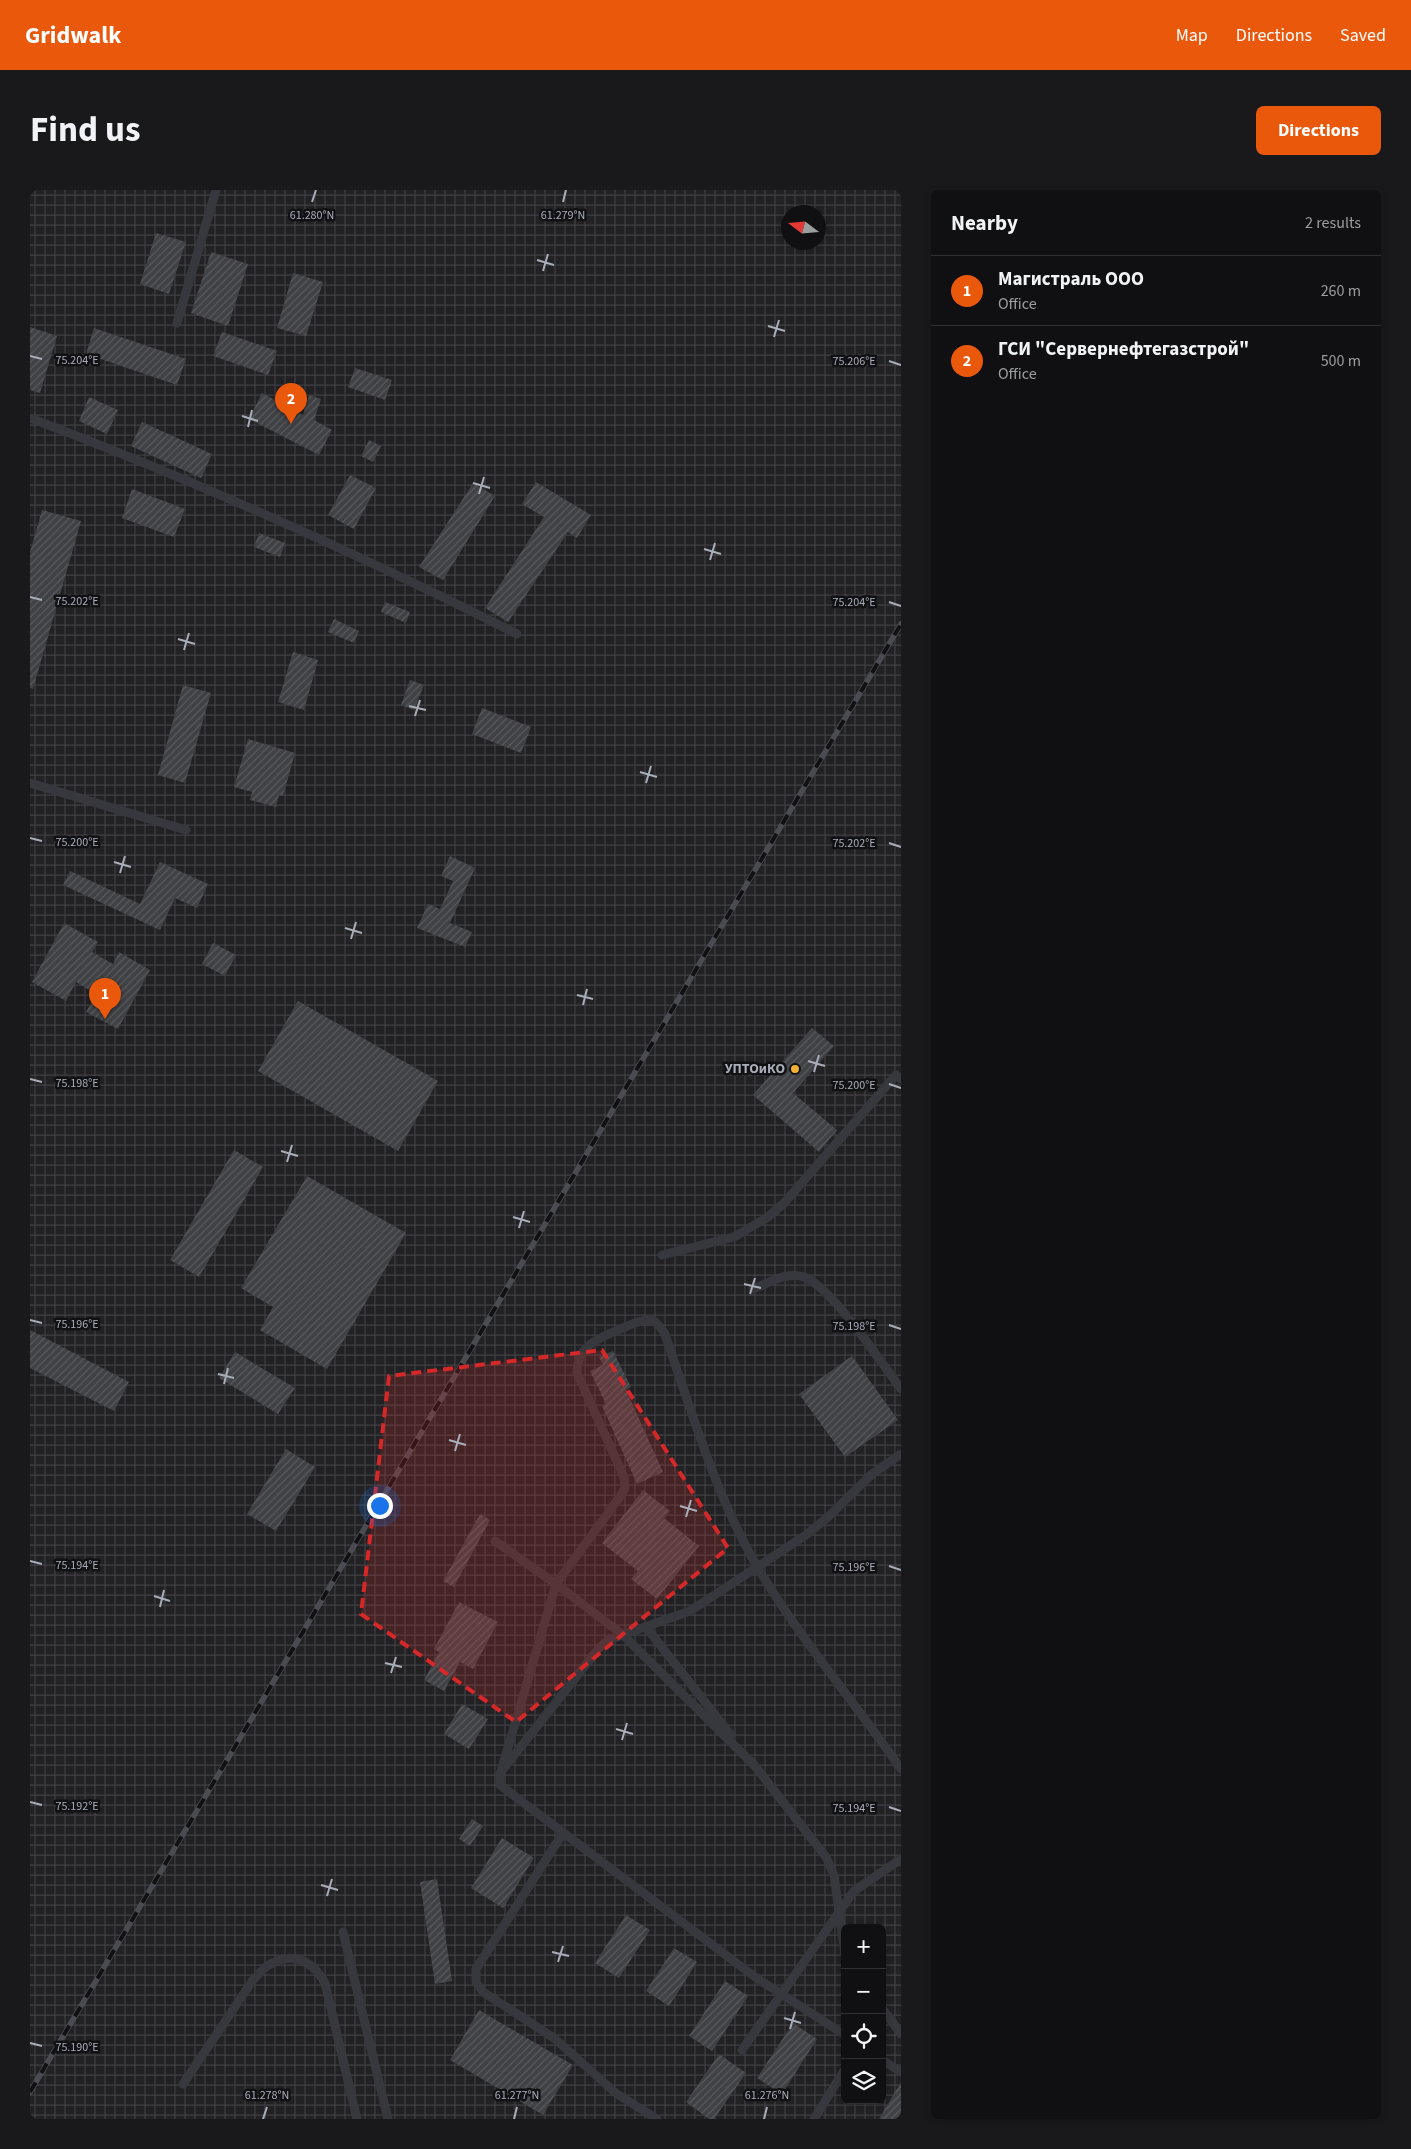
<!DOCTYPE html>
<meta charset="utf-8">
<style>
body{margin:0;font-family:"Source Sans 3",sans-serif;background:#19191b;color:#f1f3f6}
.controls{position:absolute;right:15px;bottom:15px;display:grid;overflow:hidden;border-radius:8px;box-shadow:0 2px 8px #0003}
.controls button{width:45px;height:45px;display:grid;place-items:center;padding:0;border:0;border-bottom:1px solid #303032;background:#101012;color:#f1f3f6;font:25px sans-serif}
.compass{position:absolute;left:751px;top:15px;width:45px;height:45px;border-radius:50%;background:#101012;box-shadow:0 2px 8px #0003;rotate:286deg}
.you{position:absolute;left:349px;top:1315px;width:18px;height:18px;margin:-12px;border:4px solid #fff;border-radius:50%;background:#1a73e8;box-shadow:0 0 0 8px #1a73e833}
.badge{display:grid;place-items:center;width:32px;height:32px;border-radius:50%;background:#ea580c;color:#fff;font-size:16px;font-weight:700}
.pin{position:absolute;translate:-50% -41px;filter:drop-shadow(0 1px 2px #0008)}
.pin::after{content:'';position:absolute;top:26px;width:18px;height:15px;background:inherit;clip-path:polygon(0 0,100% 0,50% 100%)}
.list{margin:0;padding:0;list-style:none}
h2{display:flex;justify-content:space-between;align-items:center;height:65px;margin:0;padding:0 20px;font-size:21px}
h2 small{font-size:16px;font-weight:400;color:#9c9d9f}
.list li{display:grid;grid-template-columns:32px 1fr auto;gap:15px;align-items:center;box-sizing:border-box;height:70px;padding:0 20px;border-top:1px solid #303032}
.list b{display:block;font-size:19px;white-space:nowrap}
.list p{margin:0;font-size:16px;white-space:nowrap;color:#9c9d9f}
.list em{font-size:16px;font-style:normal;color:#9c9d9f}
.icon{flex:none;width:28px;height:28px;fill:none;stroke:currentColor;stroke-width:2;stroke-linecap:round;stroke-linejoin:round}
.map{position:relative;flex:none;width:871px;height:1929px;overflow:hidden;border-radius:8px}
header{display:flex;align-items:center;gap:30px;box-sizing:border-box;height:70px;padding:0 25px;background:#ea580c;color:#fff}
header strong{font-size:24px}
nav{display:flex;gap:28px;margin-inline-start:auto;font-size:18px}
.intro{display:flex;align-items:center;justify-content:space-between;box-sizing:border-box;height:120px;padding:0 30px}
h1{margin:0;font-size:35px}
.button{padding:12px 22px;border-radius:8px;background:#ea580c;color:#fff;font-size:18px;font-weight:700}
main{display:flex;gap:30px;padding:0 30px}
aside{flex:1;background:#101012;border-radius:8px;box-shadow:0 2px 8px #0003}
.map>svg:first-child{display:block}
.industrial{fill:url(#industrial-grid);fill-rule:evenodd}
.building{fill:url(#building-hatch)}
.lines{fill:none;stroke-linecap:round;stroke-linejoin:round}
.lane{stroke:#37383d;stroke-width:9}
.rail-casing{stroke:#4a4c52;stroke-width:5.5}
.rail{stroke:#111113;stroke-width:4;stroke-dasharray:11;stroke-linecap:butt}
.marked{fill:#d62828;fill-opacity:0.2;stroke:#d62828;stroke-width:4;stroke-dasharray:10 6;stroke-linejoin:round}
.ticks{fill:none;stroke:#a8adb8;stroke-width:2}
.poi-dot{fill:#f2b134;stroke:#111113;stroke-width:2}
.labels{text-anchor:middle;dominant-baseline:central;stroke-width:5;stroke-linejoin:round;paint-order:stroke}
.poi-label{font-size:14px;font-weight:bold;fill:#a8adb8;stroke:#111113;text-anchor:end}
.ticks-label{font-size:12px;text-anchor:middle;fill:#a8adb8;stroke:#111113;stroke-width:5;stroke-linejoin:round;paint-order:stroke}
</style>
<header>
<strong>Gridwalk</strong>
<nav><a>Map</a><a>Directions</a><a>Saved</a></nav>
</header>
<div class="intro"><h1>Find us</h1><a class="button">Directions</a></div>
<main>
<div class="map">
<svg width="871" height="1929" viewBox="0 0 871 1929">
<defs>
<pattern id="industrial-grid" width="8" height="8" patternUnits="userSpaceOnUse" patternTransform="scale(1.25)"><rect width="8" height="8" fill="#222225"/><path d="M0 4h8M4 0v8" fill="none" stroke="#3f3f43"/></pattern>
<pattern id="building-hatch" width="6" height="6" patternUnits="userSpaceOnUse" patternTransform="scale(1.25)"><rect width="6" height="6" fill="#404145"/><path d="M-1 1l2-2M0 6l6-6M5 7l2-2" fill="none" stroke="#595a5e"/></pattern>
</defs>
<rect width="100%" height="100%" fill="#161618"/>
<!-- industrial -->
<path class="industrial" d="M0,0H871V1929H0ZM758,22H788V52H758ZM815,1738H852V1910H815Z"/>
<!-- building -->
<path class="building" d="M126,43L156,52L139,104L110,94Z
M181,62L218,74L198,136L161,123Z
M263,83L293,92L276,146L247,138Z
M0,137L27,146L10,203L0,200Z
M64,138L156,169L147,195L56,164Z
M192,142L247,161L238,185L183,166Z
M325,178L362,190L355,210L318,197Z
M232,203L273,225L279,205L291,209L284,230L302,240L289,265L219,229Z
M59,207L88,220L77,244L49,231Z
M112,232L182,264L171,288L101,256Z
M339,250L351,256L343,272L331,266Z
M320,285L346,298L324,339L298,325Z
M506,292L561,325L547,348L538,342L478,432L455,418L514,327L492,314Z
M443,293L465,306L413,390L389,377Z
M102,299L155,319L144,347L92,328Z
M12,320L51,331L3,499L0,498V362Z
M229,343L255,353L250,367L224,357Z
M355,412L380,422L376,433L351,422Z
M304,429L329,441L324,453L298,442Z
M263,462L288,470L274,520L248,512Z
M380,490L394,495L384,520L371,515Z
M153,495L181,503L155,593L128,585Z
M452,518L501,537L491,563L442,544Z
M218,549L265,563L253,606L249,605L246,617L220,610L222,602L204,597Z
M420,666L445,678L420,733L442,742L435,757L387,738L398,714L410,719L423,691L411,686Z
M130,672L178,694L167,718L145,708L130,740L33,695L40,681L110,714Z
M34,733L68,752L62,762L83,774L89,762L120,780L88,839L56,822L66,804L46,792L36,811L2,792Z
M183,753L206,765L195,786L172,774Z
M268,811L408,891L368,961L228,881Z
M782,838L804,856L763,903L807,940L789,962L723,905Z
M204,960L233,977L169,1087L140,1070Z
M277,986L376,1043L297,1179L230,1140L243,1117L211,1098Z
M0,1140L99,1192L84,1221L0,1178Z
M583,1161L601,1197L596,1200L633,1282L607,1294L572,1216L576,1214L560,1181L573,1175L569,1167Z
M205,1162L265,1198L248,1224L189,1188Z
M822,1166L868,1230L815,1267L769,1204Z
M256,1259L285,1277L246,1341L217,1324Z
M613,1300L640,1321L634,1328L669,1356L627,1409L601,1389L608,1381L572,1353Z
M450,1324L460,1330L424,1397L413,1391Z
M429,1412L468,1432L443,1479L430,1472L414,1501L394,1490L409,1462L404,1459Z
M432,1514L458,1529L439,1559L414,1544Z
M442,1629L453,1636L440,1656L429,1649Z
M472,1648L504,1668L473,1718L441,1698Z
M407,1689L422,1791L405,1794L390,1692Z
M596,1725L620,1740L589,1788L565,1773Z
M644,1758L667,1772L639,1816L616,1801Z
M695,1791L718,1806L682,1861L659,1846Z
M449,1820L543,1875L513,1925L420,1870Z
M763,1833L787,1849L752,1904L727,1888Z
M689,1864L716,1883L684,1929H679L656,1912Z
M871,1892V1929H849Z"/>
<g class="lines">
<!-- lane -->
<path class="lane" d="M147,133L186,0
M0,228C166,291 329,364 487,444
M0,593L156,640
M632,1065L704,1047L738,1027L754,1013L866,885L871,889
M723,1099C739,1093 757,1081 774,1087C801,1096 852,1174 871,1199
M465,1351L526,1394L472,1578
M616,1437L701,1545
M721,1571L796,1667L804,1685L815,1765
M724,1575L593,1445L526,1394L589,1308L595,1298L594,1287L547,1183C547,1154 570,1148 593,1138C600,1135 611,1129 619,1130C626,1130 630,1137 634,1142C662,1221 685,1305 728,1378C770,1449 824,1511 871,1579
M533,1643L446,1779V1792L453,1802L524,1848L587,1904L627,1929
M313,1742L358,1929
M852,1818L871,1844
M815,1845L725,1787L470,1595V1583L569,1458L578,1450L660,1421L776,1345L798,1327L842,1284L871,1264
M712,1860L824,1701L871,1669
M852,1870L871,1882
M153,1894L223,1790C227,1786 232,1780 237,1776C261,1760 282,1770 295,1793L327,1929
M784,1929L815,1879"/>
<defs>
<path id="rail" d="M0,1902L871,434"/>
</defs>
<!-- rail casing -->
<use href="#rail" class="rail-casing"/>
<!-- rail -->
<use href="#rail" class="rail"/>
</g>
<!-- marked area -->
<path class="marked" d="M572,1160L698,1358L486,1532L331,1424L359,1186Z"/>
<!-- ticks -->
<path class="ticks" d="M282,12L286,0M533,12L536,0M507,70L524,75M513,81L518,64M738,136L755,141M744,147L749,130M0,166L12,169M859,171L871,175M212,226L228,231M218,237L222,220M443,293L460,298M449,304L454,287M674,359L691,364M680,370L685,353M0,407L12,410M859,412L871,416M148,449L165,454M154,460L159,443M379,516L396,520M385,526L390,510M610,582L627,587M616,593L621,576M0,648L12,651M859,653L871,657M84,672L101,677M90,683L95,666M315,738L332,743M321,749L326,732M547,805L563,809M553,815L557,799M778,871L795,876M784,882L789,865M0,889L12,892M859,894L871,898M251,961L268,966M257,972L262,955M483,1027L500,1032M489,1038L494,1021M714,1094L731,1098M720,1104L725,1088M0,1130L12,1133M859,1135L871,1139M188,1184L204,1188M194,1194L198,1178M419,1250L436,1255M425,1261L430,1244M650,1316L667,1321M656,1327L661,1310M0,1371L12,1374M859,1376L871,1380M124,1406L140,1411M130,1417L134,1400M355,1473L372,1477M361,1483L366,1467M586,1539L603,1544M592,1550L597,1533M0,1612L12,1615M859,1617L871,1621M291,1695L308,1700M297,1706L302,1689M522,1762L539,1766M528,1772L533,1756M754,1828L771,1833M760,1839L765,1822M0,1853L12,1856M233,1929L237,1917M484,1929L487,1917M734,1929L737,1917"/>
<!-- markers -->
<circle class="poi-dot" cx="765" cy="879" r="5"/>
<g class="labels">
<!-- poi labels -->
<g class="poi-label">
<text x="755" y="879">УПТОиКО</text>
</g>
</g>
<g class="ticks-label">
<text x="282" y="29">61.280°N</text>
<text x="533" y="29">61.279°N</text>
<text x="47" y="174">75.204°E</text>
<text x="824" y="175">75.206°E</text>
<text x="47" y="415">75.202°E</text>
<text x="824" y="416">75.204°E</text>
<text x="47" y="656">75.200°E</text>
<text x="824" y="657">75.202°E</text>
<text x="47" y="897">75.198°E</text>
<text x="824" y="899">75.200°E</text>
<text x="47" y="1138">75.196°E</text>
<text x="824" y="1140">75.198°E</text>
<text x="47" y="1379">75.194°E</text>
<text x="824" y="1381">75.196°E</text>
<text x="47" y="1620">75.192°E</text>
<text x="824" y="1622">75.194°E</text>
<text x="47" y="1861">75.190°E</text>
<text x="237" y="1909">61.278°N</text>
<text x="487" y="1909">61.277°N</text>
<text x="737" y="1909">61.276°N</text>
</g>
</svg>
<div class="controls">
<button>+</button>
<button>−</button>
<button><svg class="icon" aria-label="locate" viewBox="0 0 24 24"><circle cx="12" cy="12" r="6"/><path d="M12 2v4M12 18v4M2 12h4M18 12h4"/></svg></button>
<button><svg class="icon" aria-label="layers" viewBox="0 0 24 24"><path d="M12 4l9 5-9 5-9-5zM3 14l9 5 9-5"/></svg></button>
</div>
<svg class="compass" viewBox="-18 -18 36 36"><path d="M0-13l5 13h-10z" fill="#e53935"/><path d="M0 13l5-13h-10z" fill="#9c9d9f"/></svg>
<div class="you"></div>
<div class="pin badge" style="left:75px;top:829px">1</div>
<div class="pin badge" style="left:261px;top:234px">2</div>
</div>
<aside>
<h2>Nearby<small>2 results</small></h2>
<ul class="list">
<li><span class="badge">1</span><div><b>Магистраль ООО</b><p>Office</p></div><em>260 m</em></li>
<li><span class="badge">2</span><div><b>ГСИ &quot;Сервернефтегазстрой&quot;</b><p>Office</p></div><em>500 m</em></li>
</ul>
</aside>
</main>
